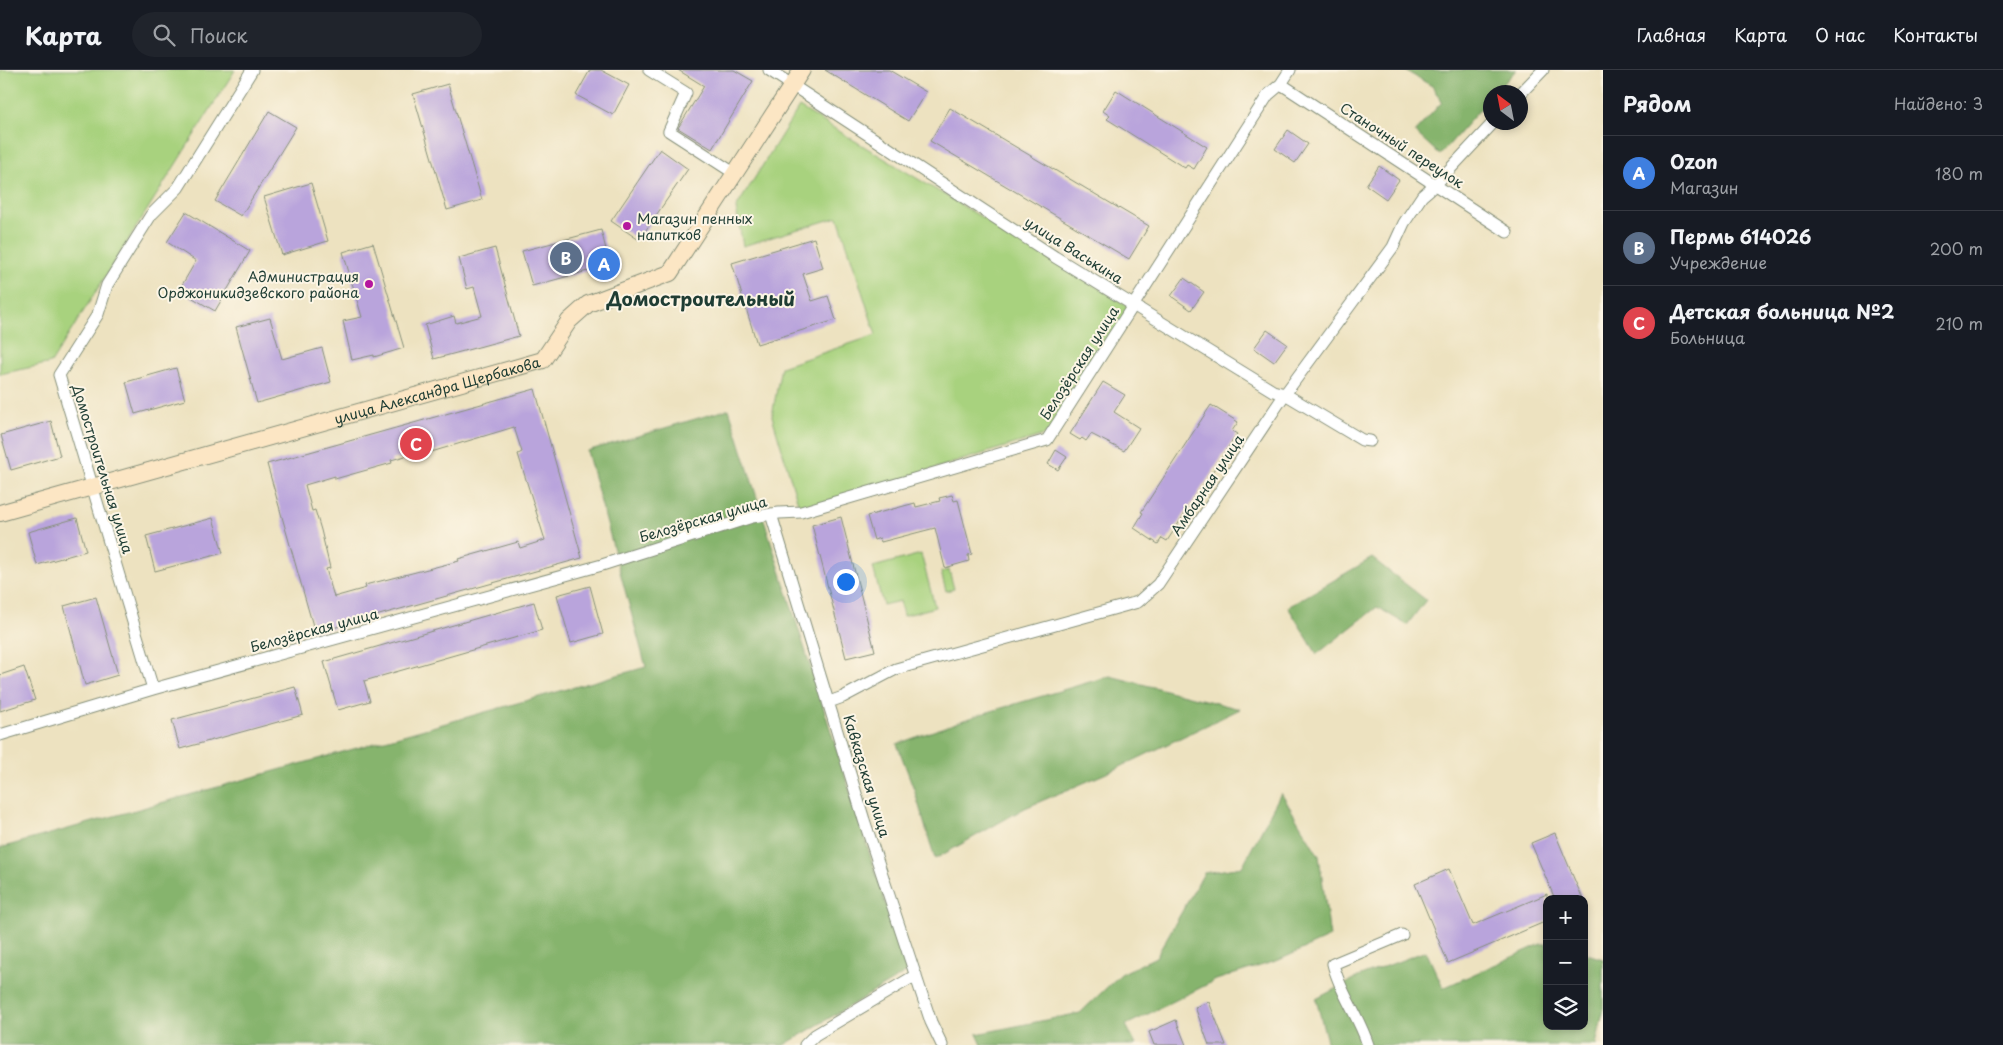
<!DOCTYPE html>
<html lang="ru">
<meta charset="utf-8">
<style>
body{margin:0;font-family:"Playpen Sans",sans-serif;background:#20242c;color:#f1f3f6}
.controls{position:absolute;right:15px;bottom:15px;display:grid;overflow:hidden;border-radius:10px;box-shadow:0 2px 8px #0003}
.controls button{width:45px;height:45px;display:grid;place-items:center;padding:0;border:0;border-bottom:1px solid #363941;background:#171b24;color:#f1f3f6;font:25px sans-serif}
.compass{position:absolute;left:1483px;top:15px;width:45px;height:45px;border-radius:50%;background:#171b24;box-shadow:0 2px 8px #0003;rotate:328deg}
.you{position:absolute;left:845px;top:511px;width:18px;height:18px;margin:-12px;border:4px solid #fff;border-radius:50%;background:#1a73e8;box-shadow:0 0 0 8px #1a73e833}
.badge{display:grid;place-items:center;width:32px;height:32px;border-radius:50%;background:#d690ce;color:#fff;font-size:16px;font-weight:700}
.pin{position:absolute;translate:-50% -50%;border:2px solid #fff;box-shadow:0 1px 5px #0006}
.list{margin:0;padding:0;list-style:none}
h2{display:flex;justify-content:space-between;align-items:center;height:65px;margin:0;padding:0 20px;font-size:21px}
h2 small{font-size:16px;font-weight:400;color:#9ea1a6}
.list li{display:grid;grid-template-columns:32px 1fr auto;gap:15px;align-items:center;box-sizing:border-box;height:75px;padding:0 20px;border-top:1px solid #363941}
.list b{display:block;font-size:19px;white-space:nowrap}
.list p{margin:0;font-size:16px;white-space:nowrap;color:#9ea1a6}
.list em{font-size:16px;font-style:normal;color:#9ea1a6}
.icon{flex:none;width:28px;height:28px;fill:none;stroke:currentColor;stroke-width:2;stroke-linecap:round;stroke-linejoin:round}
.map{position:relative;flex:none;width:1603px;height:975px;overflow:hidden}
header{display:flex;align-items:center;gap:30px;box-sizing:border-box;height:70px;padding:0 25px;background:#171b24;border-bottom:1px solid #363941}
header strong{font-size:24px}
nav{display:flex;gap:28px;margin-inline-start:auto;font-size:18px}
.search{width:350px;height:45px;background:#20242c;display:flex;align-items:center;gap:12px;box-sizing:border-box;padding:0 18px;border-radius:28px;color:#9ea1a6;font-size:19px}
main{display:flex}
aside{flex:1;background:#171b24}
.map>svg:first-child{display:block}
.green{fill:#a8d27e;stroke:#648859}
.forest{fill:#86b46d;stroke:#527850}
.building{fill:#b9a4dc;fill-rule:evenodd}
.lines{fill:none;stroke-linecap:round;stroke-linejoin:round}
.street-casing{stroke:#86907a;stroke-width:13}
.secondary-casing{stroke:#86907a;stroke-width:18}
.street{stroke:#fff;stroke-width:11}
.secondary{stroke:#fce6c4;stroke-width:16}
.poi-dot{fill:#b5179e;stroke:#fcf5e5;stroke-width:2}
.labels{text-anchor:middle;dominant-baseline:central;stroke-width:4;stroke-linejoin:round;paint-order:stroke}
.street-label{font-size:14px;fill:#1f3d34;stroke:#fcf5e5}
.poi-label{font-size:14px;fill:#1f3d34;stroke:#fcf5e5;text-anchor:start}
.district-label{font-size:19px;font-weight:bold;fill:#1f3d34;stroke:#fcf5e5}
</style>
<header>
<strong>Карта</strong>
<div class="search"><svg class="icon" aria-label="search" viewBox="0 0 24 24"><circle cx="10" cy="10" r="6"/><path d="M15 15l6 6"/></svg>Поиск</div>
<nav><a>Главная</a><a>Карта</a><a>О нас</a><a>Контакты</a></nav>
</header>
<main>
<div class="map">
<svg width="1603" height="975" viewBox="0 0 1603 975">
<rect width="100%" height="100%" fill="#fcf5e5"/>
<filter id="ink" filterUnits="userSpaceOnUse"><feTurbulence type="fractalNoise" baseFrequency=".02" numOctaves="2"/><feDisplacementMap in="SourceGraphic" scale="10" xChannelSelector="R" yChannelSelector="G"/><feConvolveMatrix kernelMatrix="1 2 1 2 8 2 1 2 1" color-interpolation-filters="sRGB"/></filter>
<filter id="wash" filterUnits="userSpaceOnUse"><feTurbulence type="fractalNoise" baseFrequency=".0096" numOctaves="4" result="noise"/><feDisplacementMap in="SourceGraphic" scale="20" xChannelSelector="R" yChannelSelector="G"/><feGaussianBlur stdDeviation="1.12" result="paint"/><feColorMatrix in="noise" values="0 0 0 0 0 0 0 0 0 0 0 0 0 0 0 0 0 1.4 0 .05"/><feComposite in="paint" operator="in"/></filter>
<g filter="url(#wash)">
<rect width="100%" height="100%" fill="#ede2c0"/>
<!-- green -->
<path class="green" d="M0,0H235L51,293L0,304Z
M799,37L1130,237L1050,363L800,440L772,346L781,297L876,265L838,147L743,176L736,138Z
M921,484L935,537L903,546L900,531L883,535L873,497Z
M949,500L954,519L946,521L941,502Z"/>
<!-- forest -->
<path class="forest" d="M1404,0H1516L1496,22H1490V28L1440,85L1415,62L1442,32L1432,16Z
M729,339L907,902L784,975H0V778L646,597L587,381Z
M1372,488L1426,530L1407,555L1377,537L1317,584L1288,537Z
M1110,606L1240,639L1116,699L1025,738L935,789L914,719L897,674L978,645Z
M1281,723L1319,786L1330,867L1279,890L1216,910L1126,955L1136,975H982L977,964L1080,943L1121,904L1156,887L1204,803L1242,797Z
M1541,874H1547V956H1584V883L1603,889V942L1596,975H1328L1316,929L1358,907L1426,881L1443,918Z"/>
<g id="blocks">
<!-- building -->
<path class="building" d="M590,0H601L629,15L613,45L576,25Z
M678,0H734L753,11L712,79L678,58L704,16Z
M825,0H889L926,22L908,51Z
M448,14L482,130L447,140L413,24Z
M1116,20L1207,77L1194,99L1187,95L1185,98L1107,49L1110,46L1103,41Z
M950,38L1149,156L1129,189L930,71Z
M269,41L296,57L241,146L215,131Z
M1288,60L1308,74L1295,93L1275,79Z
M660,79L688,99L639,170L611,151Z
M1379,96L1399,110L1386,129L1366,115Z
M311,113L328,171L282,185L264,127Z
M186,142L250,181L215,241L179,220L196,191L167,172Z
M601,160L610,195L532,216L522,181Z
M814,168L823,198L803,204L812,231L828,226L836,250L757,274L732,193Z
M373,173L404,278L374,287V285L352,290L343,251L362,247L343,182Z
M495,178L519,266L434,289L425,255L454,246L456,253L482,246L474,217L467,219L459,188Z
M1184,208L1204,222L1191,240L1171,226Z
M270,248L282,289L322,278L331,312L257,333L236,257Z
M1267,260L1287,274L1274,292L1254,278Z
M176,298L185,330L135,344L126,312Z
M1103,312L1125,325L1114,342L1139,358L1124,381L1091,364L1086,371L1082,368L1080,370L1070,364Z
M535,319L582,488L315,563L267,394ZM514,357L522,382L518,384L545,470L520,478L518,472L458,489L459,491L365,515L366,518L334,527L326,499L330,498L321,460L315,440L312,441L305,415L335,406V409L349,405L392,393L391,390L427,380L428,383Z
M1211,335L1238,352L1232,361L1237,364L1167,471L1162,468L1158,474L1134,458L1143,443L1141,442Z
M51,351L60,386L11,400L1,365Z
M1056,380L1067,387L1058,400L1048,394Z
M952,425L954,431L958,430L972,484L968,485L969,491L945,498L935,458L881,472L880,468L874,470L867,446L915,433L916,437L940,431L939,428Z
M841,447L875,581L846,588L812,455Z
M77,448L86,481L37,495L28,462Z
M213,448L223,483L155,501L146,466Z
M590,516L603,564L571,573L557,525Z
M96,527L118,605L85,615L64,536Z
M534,532L542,560L364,611L370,631L338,640L324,592Z
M24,597L35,630L0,641V605Z
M295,617L303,645L180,679L172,650Z
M1555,763L1575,811L1583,829H1555L1531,773Z
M1449,799L1473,855L1547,824V851L1448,893L1415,814Z
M1209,932L1226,975H1209L1195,937Z
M1176,950L1186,975H1154L1149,962Z"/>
</g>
</g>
<g filter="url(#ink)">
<use href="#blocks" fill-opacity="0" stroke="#86907a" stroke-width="1"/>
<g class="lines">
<defs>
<path id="street" d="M649,0L686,23L669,61L734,103
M769,0L1055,187L1273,321L1285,324L1362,370L1370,371
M1281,14L1507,162
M1520,24L1543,0
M771,444L864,750L931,952L942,975
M153,619L59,305L98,244L107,215L151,145L178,118L252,0
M829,632L843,627L896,599L1138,532L1158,514L1285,324L1393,177L1404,153L1422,126L1436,114L1494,52
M0,665L153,619L602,495L752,447L779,443L801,442L1047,370L1268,25L1281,14L1290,0
M805,975L815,965L916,905
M1368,975C1359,946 1340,923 1333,894L1402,865"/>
<g id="secondary">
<path id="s1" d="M0,443L543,290L569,251L588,234L670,203L802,0"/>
</g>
</defs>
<!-- street casing -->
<use href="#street" class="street-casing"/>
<!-- secondary casing -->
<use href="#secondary" class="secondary-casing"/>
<!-- street -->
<use href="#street" class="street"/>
<!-- secondary -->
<use href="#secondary" class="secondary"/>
</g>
</g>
<!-- markers -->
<g class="poi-dot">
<circle cx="627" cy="156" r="5"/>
<circle cx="369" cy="214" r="5"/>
</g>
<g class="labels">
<!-- street labels -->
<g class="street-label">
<text transform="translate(1402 75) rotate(33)">Станочный переулок</text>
<text transform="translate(1074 180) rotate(32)">улица Васькина</text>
<text transform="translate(1079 293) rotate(-57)">Белозёрская улица</text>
<text stroke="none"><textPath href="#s1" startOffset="454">улица Александра Щербакова</textPath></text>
<text transform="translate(103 399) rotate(73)">Домостроительная улица</text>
<text transform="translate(1207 415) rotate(-56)">Амбарная улица</text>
<text transform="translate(703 449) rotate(-16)">Белозёрская улица</text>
<text transform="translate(314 560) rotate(-15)">Белозёрская улица</text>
<text transform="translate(867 706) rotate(73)">Кавказская улица</text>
</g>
<!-- poi labels -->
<g class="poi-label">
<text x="637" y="148">Магазин пенных<tspan x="637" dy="16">напитков</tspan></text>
<text x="359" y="206" text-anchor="end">Администрация<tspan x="359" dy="16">Орджоникидзевского района</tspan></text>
</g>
<!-- district labels -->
<g class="district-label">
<text x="701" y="228">Домостроительный</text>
</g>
</g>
</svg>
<div class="controls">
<button>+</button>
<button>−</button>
<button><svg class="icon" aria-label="layers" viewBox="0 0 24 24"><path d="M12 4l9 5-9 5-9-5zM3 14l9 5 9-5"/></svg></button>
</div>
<svg class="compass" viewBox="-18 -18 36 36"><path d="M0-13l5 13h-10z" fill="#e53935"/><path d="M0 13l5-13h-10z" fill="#9ea1a6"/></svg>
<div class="you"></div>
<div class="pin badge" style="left:604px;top:194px;background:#3f7fe0">A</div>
<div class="pin badge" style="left:566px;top:188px;background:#5c6f8a">B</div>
<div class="pin badge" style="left:416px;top:374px;background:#e0444e">C</div>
</div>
<aside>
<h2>Рядом<small>Найдено: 3</small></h2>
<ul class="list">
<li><span class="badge" style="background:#3f7fe0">A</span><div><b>Ozon</b><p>Магазин</p></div><em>180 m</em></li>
<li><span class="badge" style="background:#5c6f8a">B</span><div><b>Пермь 614026</b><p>Учреждение</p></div><em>200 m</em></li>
<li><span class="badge" style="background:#e0444e">C</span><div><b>Детская больница №2</b><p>Больница</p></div><em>210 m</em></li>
</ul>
</aside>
</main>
